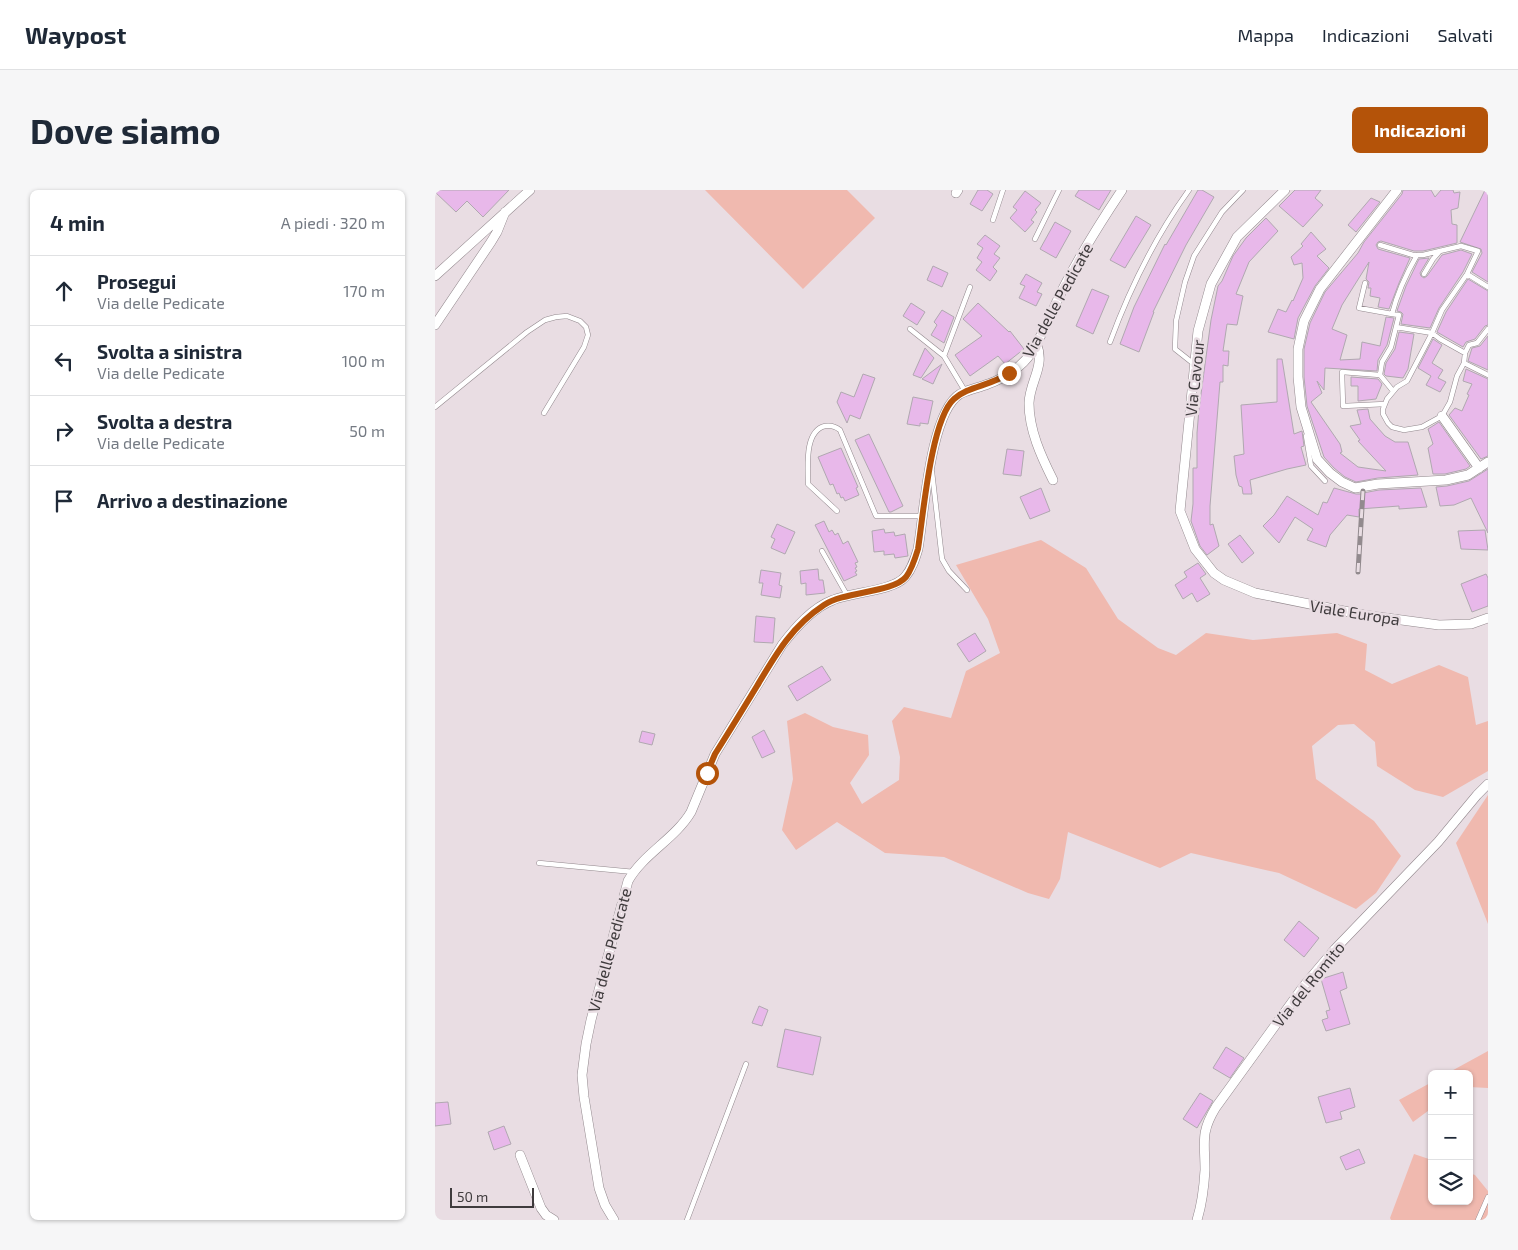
<!DOCTYPE html>
<html lang="it">
<meta charset="utf-8">
<style>
body{margin:0;font-family:"Exo 2",sans-serif;background:#f6f6f7;color:#1f2937}
.controls{position:absolute;right:15px;bottom:15px;display:grid;overflow:hidden;border-radius:8px;box-shadow:0 1px 4px #0004}
.controls button{width:45px;height:45px;display:grid;place-items:center;padding:0;border:0;border-bottom:1px solid #e0e1e3;background:#fff;color:#1f2937;font:25px sans-serif}
.scale{position:absolute;left:15px;bottom:12px;width:84px;box-sizing:border-box;padding-left:5px;border:2px solid #3f3b3d;border-top:0;font-size:14px;line-height:18px;white-space:nowrap;color:#3f3b3d;-webkit-text-stroke:4px #e9dde3;paint-order:stroke}
.stop{position:absolute;width:15px;height:15px;margin:-11px;border:4px solid #b45309;border-radius:50%;background:#fff}
.stop.end{background:#b45309;border-color:#fff;box-shadow:0 1px 5px #0008}
.list{margin:0;padding:0;list-style:none}
h2{display:flex;justify-content:space-between;align-items:center;height:65px;margin:0;padding:0 20px;font-size:21px}
h2 small{font-size:16px;font-weight:400;color:#747a83}
.list li{display:grid;grid-template-columns:32px 1fr auto;gap:15px;align-items:center;box-sizing:border-box;height:70px;padding:0 20px;border-top:1px solid #e0e1e3}
.list b{display:block;font-size:19px;white-space:nowrap}
.list p{margin:0;font-size:16px;white-space:nowrap;color:#747a83}
.list em{font-size:16px;font-style:normal;color:#747a83}
.icon{flex:none;width:28px;height:28px;fill:none;stroke:currentColor;stroke-width:2;stroke-linecap:round;stroke-linejoin:round}
.map{position:relative;flex:none;width:1053px;height:1030px;overflow:hidden;border-radius:8px}
header{display:flex;align-items:center;gap:30px;box-sizing:border-box;height:70px;padding:0 25px;background:#fff;border-bottom:1px solid #e0e1e3}
header strong{font-size:24px}
nav{display:flex;gap:28px;margin-inline-start:auto;font-size:18px}
.intro{display:flex;align-items:center;justify-content:space-between;box-sizing:border-box;height:120px;padding:0 30px}
h1{margin:0;font-size:35px}
.button{padding:12px 22px;border-radius:8px;background:#b45309;color:#fff;font-size:18px;font-weight:700}
main{display:flex;gap:30px;padding:0 30px}
aside{flex:1;background:#fff;border-radius:8px;box-shadow:0 1px 4px #0004}
.map>svg:first-child{display:block}
.green{fill:#f0b9af}
.building{fill:#e8b8ea;stroke:#b0a8b0}
.lines{fill:none;stroke-linecap:round;stroke-linejoin:round}
.service-casing{stroke:#92888d;stroke-width:5.5}
.minor-casing{stroke:#92888d;stroke-width:10}
.service{stroke:#fff;stroke-width:4.5}
.minor{stroke:#fff;stroke-width:9}
.rail-casing{stroke:#928a8e;stroke-width:5}
.rail{stroke:#e9dde3;stroke-width:3;stroke-dasharray:9;stroke-linecap:butt}
.route{stroke:#b45309;stroke-width:6}
.labels{text-anchor:middle;dominant-baseline:central;stroke-width:5;stroke-linejoin:round;paint-order:stroke}
.street-label{font-size:16px;fill:#3f3b3d;stroke:#e9dde3}
</style>
<header>
<strong>Waypost</strong>
<nav><a>Mappa</a><a>Indicazioni</a><a>Salvati</a></nav>
</header>
<div class="intro"><h1>Dove siamo</h1><a class="button">Indicazioni</a></div>
<main>
<aside>
<h2>4 min<small>A piedi · 320 m</small></h2>
<ul class="list">
<li><svg class="icon" aria-label="ahead" viewBox="0 0 24 24"><path d="M12 20V5M6 11l6-6 6 6"/></svg><div><b>Prosegui</b><p>Via delle Pedicate</p></div><em>170 m</em></li>
<li><svg class="icon" aria-label="left" viewBox="0 0 24 24"><path d="M17 20v-9H6M10 6l-5 5 5 5"/></svg><div><b>Svolta a sinistra</b><p>Via delle Pedicate</p></div><em>100 m</em></li>
<li><svg class="icon" aria-label="right" viewBox="0 0 24 24"><path d="M7 20v-9h11M14 6l5 5-5 5"/></svg><div><b>Svolta a destra</b><p>Via delle Pedicate</p></div><em>50 m</em></li>
<li><svg class="icon" aria-label="arrive" viewBox="0 0 24 24"><path d="M6 21V4h12l-3 4 3 4H6"/></svg><div><b>Arrivo a destinazione</b></div></li>
</ul>
</aside>
<div class="map">
<svg width="1053" height="1030" viewBox="0 0 1053 1030">
<rect width="100%" height="100%" fill="#e9dde3"/>
<!-- green -->
<path class="green" d="M270,0H412L440,28L368,99Z
M606,350L651,378L683,429L723,458L741,465L771,443L818,450L902,443L932,454L930,480L957,494L1004,475L1033,487L1041,535L1053,531V581L1008,607L980,600L942,576L940,552L919,534L903,535L877,556L881,589L939,631L966,666L941,703L921,719L844,683L756,663L725,678L633,642L625,689L614,709L593,703L509,667L450,663L402,632L361,660L347,640L358,589L352,531L370,523L398,537L433,545L434,565L415,593L427,614L464,590L465,567L457,531L469,517L516,528L531,481L565,463L553,429L521,375Z
M1053,605V734L1021,653Z
M1053,861V898L1034,897V884H1011Z
M997,892V918L978,932L964,910Z
M979,964L997,970V1011H1034V983L1040,985L1053,1001V1030H956L955,1028Z"/>
<!-- building -->
<path class="building" d="M0,0H74L48,27L32,11L21,22L0,2Z
M543,0H552L558,4L547,21L535,14Z
M644,0H676L664,20L640,6Z
M763,0H767L779,7L751,55L718,122H719L704,162L685,154L699,117L730,54L731,55Z
M860,0H886L880,8L888,15L868,37L844,16Z
M968,0H996L1000,7L1006,0H1018L1019,3L1025,2L1023,18L1016,20L1017,34L1022,35V53L988,61H979L946,51L943,52L941,55L943,59L975,68L964,93L954,119L943,117L945,108L935,106L936,98H933L934,92L931,89L934,72L907,115L897,139L912,145L905,170L925,169L927,152L945,156L951,127L959,128L952,155L943,170L942,181L890,178L889,200L882,191L887,203L876,212L905,254L907,262L905,263L923,277L951,281L923,251L925,250L915,236L926,234L922,220L933,219L935,229L950,246L960,252H973L983,285L943,288L921,292L910,287L899,278L889,267L872,216L869,187V159L875,133L890,102L923,63L929,52L967,4Z
M1050,0H1053V92L1037,82L1047,63L1046,59L1025,52Z
M590,1L606,13L600,20L602,22L596,30L599,32L590,42L575,28L582,20L578,17Z
M936,8L945,12L921,42L913,35Z
M701,26L716,35L690,78L675,70Z
M831,28L843,41L814,72L801,104L808,106L802,135L792,134L788,161H794L793,176L788,175V192H785L775,316V335L778,334L784,356L772,365L765,356L756,331L758,314V278H762V243L764,219L776,130L783,96L787,91L798,66L811,48Z
M620,32L636,41L621,68L605,59Z
M876,42L891,59L882,66L894,78L880,96L863,128L859,149L833,142L843,119L851,122L857,110L858,111L868,88L867,73L859,75L856,67L868,56L866,54Z
M550,45L565,56L559,64L565,68L558,77L562,81L555,91L541,80L547,72L542,68L548,58L542,54Z
M1026,60L1037,64L1028,82L1004,118L995,138L966,134L968,124L966,122L962,121L963,118L971,96L984,69L994,68L985,83L986,86L989,88L992,86L1007,65Z
M498,76L513,83L507,97L492,90Z
M591,84L607,93L602,102L607,104L601,116L584,108L590,96L585,94Z
M1033,89L1053,101V135L1050,136L1040,149L1031,152L1028,157L1002,142L1011,122Z
M657,99L674,106L658,144L641,136Z
M476,113L490,122L482,135L468,126Z
M543,113L574,142L575,141L589,159L570,174L563,166L535,186L520,165L547,146L528,129Z
M507,120L519,127L509,153L496,145L502,135L499,132Z
M964,142L979,144L973,179L968,188L951,186L949,184L951,173L960,159Z
M1053,146V180L1033,171L1037,158L1045,156Z
M998,149L1007,155L997,173L1008,180L1003,188L1011,192L1005,202L991,195L996,186L983,178Z
M490,158L499,168L486,188L478,185Z
M842,169H847L859,244L867,241L869,256L866,257L871,275L852,279L815,290L817,304H808L807,297L804,296L801,285L799,266L809,264L806,215L842,212Z
M507,174L498,194L487,189Z
M1031,179L1053,189V266L1046,269L1014,225L1020,218L1027,221L1034,205L1032,204L1037,194L1028,191Z
M428,184L440,188L425,229L415,225L412,233L402,212L406,202L419,207Z
M916,187L943,189L947,194L941,209L923,211V196H916Z
M478,207L498,211L493,234L485,233V236L472,234Z
M1004,232L1035,276L1031,279L1010,284H998L993,258L998,254L993,239Z
M434,244L468,316L456,322H454L420,250Z
M406,258L423,297L421,298L424,305L410,311L408,307L406,308L404,303L402,304L398,294L395,295L383,267Z
M572,259L589,261L586,286L568,284Z
M1053,279V343L1036,308L1019,315L1005,316L1001,297L1012,296L1034,291Z
M606,298L615,321L595,329L585,307Z
M899,298L921,304H929L928,303L944,300L986,298L992,317L964,319V316L924,319V327L912,325L895,345L891,357L872,350L878,339L860,327L844,353L828,336L839,325L852,306L883,325L888,312L892,313Z
M389,331L394,342L397,340L400,345L403,343L408,354L413,351L423,372L420,373L422,377L420,378L422,381L420,382L422,385L409,391L380,335Z
M342,334L360,342L350,364L336,358L340,349L336,347Z
M449,339L450,343L459,342L460,346L470,344L473,366L460,368L459,364L449,365V361L439,362L437,341Z
M1050,340L1053,360L1026,359L1023,341Z
M805,345L819,363L807,373L793,354Z
M763,373L771,384L765,388L775,404L762,412L757,403L748,409L740,395L752,387L749,382Z
M383,379L384,390H388L390,403L371,405V393L366,394L365,381Z
M326,380L346,383L344,395L347,396L345,408L326,405L328,393H324Z
M1051,384L1053,388V416L1037,422L1026,394Z
M321,426L340,428L338,453L319,452Z
M540,443L551,461L534,472L522,454Z
M387,476L396,490L362,511L353,496Z
M329,540L340,562L327,568L317,547Z
M207,541L220,544L217,555L204,552Z
M864,731L884,748L869,767L849,750Z
M908,782L912,798L905,801L915,834L891,841L887,830L893,828L891,821L895,820L886,789Z
M324,816L333,820L327,836L317,833Z
M350,839L386,847L378,885L342,877Z
M791,857L809,868L795,888L778,878Z
M915,898L920,917L905,922L907,929L891,933L883,907Z
M765,903L778,911L762,938L748,929Z
M13,912L16,934L0,936V913Z
M69,936L76,954L59,960L53,942Z
M924,959L930,973L911,980L905,967Z"/>
<g class="lines">
<defs>
<path id="service" d="M558,30L568,0
M600,49L624,0
M945,55L978,65H988L1026,56L1043,61L1032,84L1007,120L997,143L972,191L962,197L952,209L948,219V224L953,233L957,237L969,240L987,237L1007,226L1015,212L1022,186L1029,173L1030,163L1034,155L1042,153L1053,139
M989,84L998,69L1005,61
M1032,84L1053,97
M930,93L924,118L957,124
M961,137L997,143L1005,149L1030,163
M475,139L509,166
M675,152C695,98 720,47 754,0
M1029,173L1053,185
M759,174L740,159L741,131L750,92L759,66L787,22L808,0
M945,185L907,182L908,216L950,214
M530,201L509,166L535,97
M958,201L945,185L947,172L956,157L964,125L957,124C962,104 971,84 982,65
M0,217L92,142L110,130L121,127L132,126L145,131L151,137L153,145L149,157L109,223
M871,246L876,276L890,291
M497,282L507,369L514,381L532,400
M402,321L373,294C373,277 369,241 390,236C396,235 400,236 405,240L441,326H487
M387,361L412,405
M104,673L199,682
M252,1030L311,874
M1043,1030L1053,1007"/>
<path id="minor" d="M850,0L802,47L776,94L763,141L745,321L760,359L779,383L789,390L820,403L929,425L1004,435L1036,434L1053,428
M962,0L885,99L869,131L863,159V187L866,217L882,269L895,283L907,292L920,298L943,294L1011,290L1033,285L1053,272
M521,3L523,0
M0,86L95,0
M0,135L56,52L62,42L70,22
M601,153C611,176 595,190 594,213C594,240 606,266 618,290
M1007,226L1044,278
M85,965L106,1018L111,1025L119,1030
M179,1030L170,1015L164,998L149,907L147,885L151,854L156,830L193,691C208,664 240,649 256,622L280,564L347,455C360,438 377,418 398,410C417,402 458,401 470,387C477,379 480,369 483,359C489,325 495,222 525,204C534,199 543,198 553,194C568,189 587,177 596,163C610,141 619,115 632,91C648,60 667,30 687,0
M762,1030C767,1014 769,997 770,980C770,952 765,943 781,917L868,797L900,759L1003,652L1042,605L1053,594"/>
</defs>
<!-- service casing -->
<use href="#service" class="service-casing"/>
<!-- minor casing -->
<use href="#minor" class="minor-casing"/>
<!-- service -->
<use href="#service" class="service"/>
<!-- minor -->
<use href="#minor" class="minor"/>
<defs>
<path id="rail" d="M923,382L928,301"/>
</defs>
<!-- rail casing -->
<use href="#rail" class="rail-casing"/>
<!-- rail -->
<use href="#rail" class="rail"/>
</g>
<g class="lines">
<!-- route -->
<path class="route" d="M272,583L280,564C294,542 308,519 322,496C341,464 357,436 389,415C410,401 457,403 471,387C477,379 480,369 483,359C488,327 496,229 519,209C533,196 556,196 574,183"/>
</g>
<g class="labels">
<!-- street labels -->
<g class="street-label">
<text transform="translate(622 110) rotate(-61)">Via delle Pedicate</text>
<text transform="translate(759 188) rotate(-84)">Via Cavour</text>
<text transform="translate(920 422) rotate(9)">Viale Europa</text>
<text transform="translate(174 760) rotate(-75)">Via delle Pedicate</text>
<text transform="translate(873 794) rotate(-51)">Via del Romito</text>
</g>
</g>
</svg>
<div class="controls">
<button>+</button>
<button>−</button>
<button><svg class="icon" aria-label="layers" viewBox="0 0 24 24"><path d="M12 4l9 5-9 5-9-5zM3 14l9 5 9-5"/></svg></button>
</div>
<div class="scale">50 m</div>
<div class="stop" style="left:272px;top:583px"></div>
<div class="stop end" style="left:574px;top:183px"></div>
</div>
</main>
